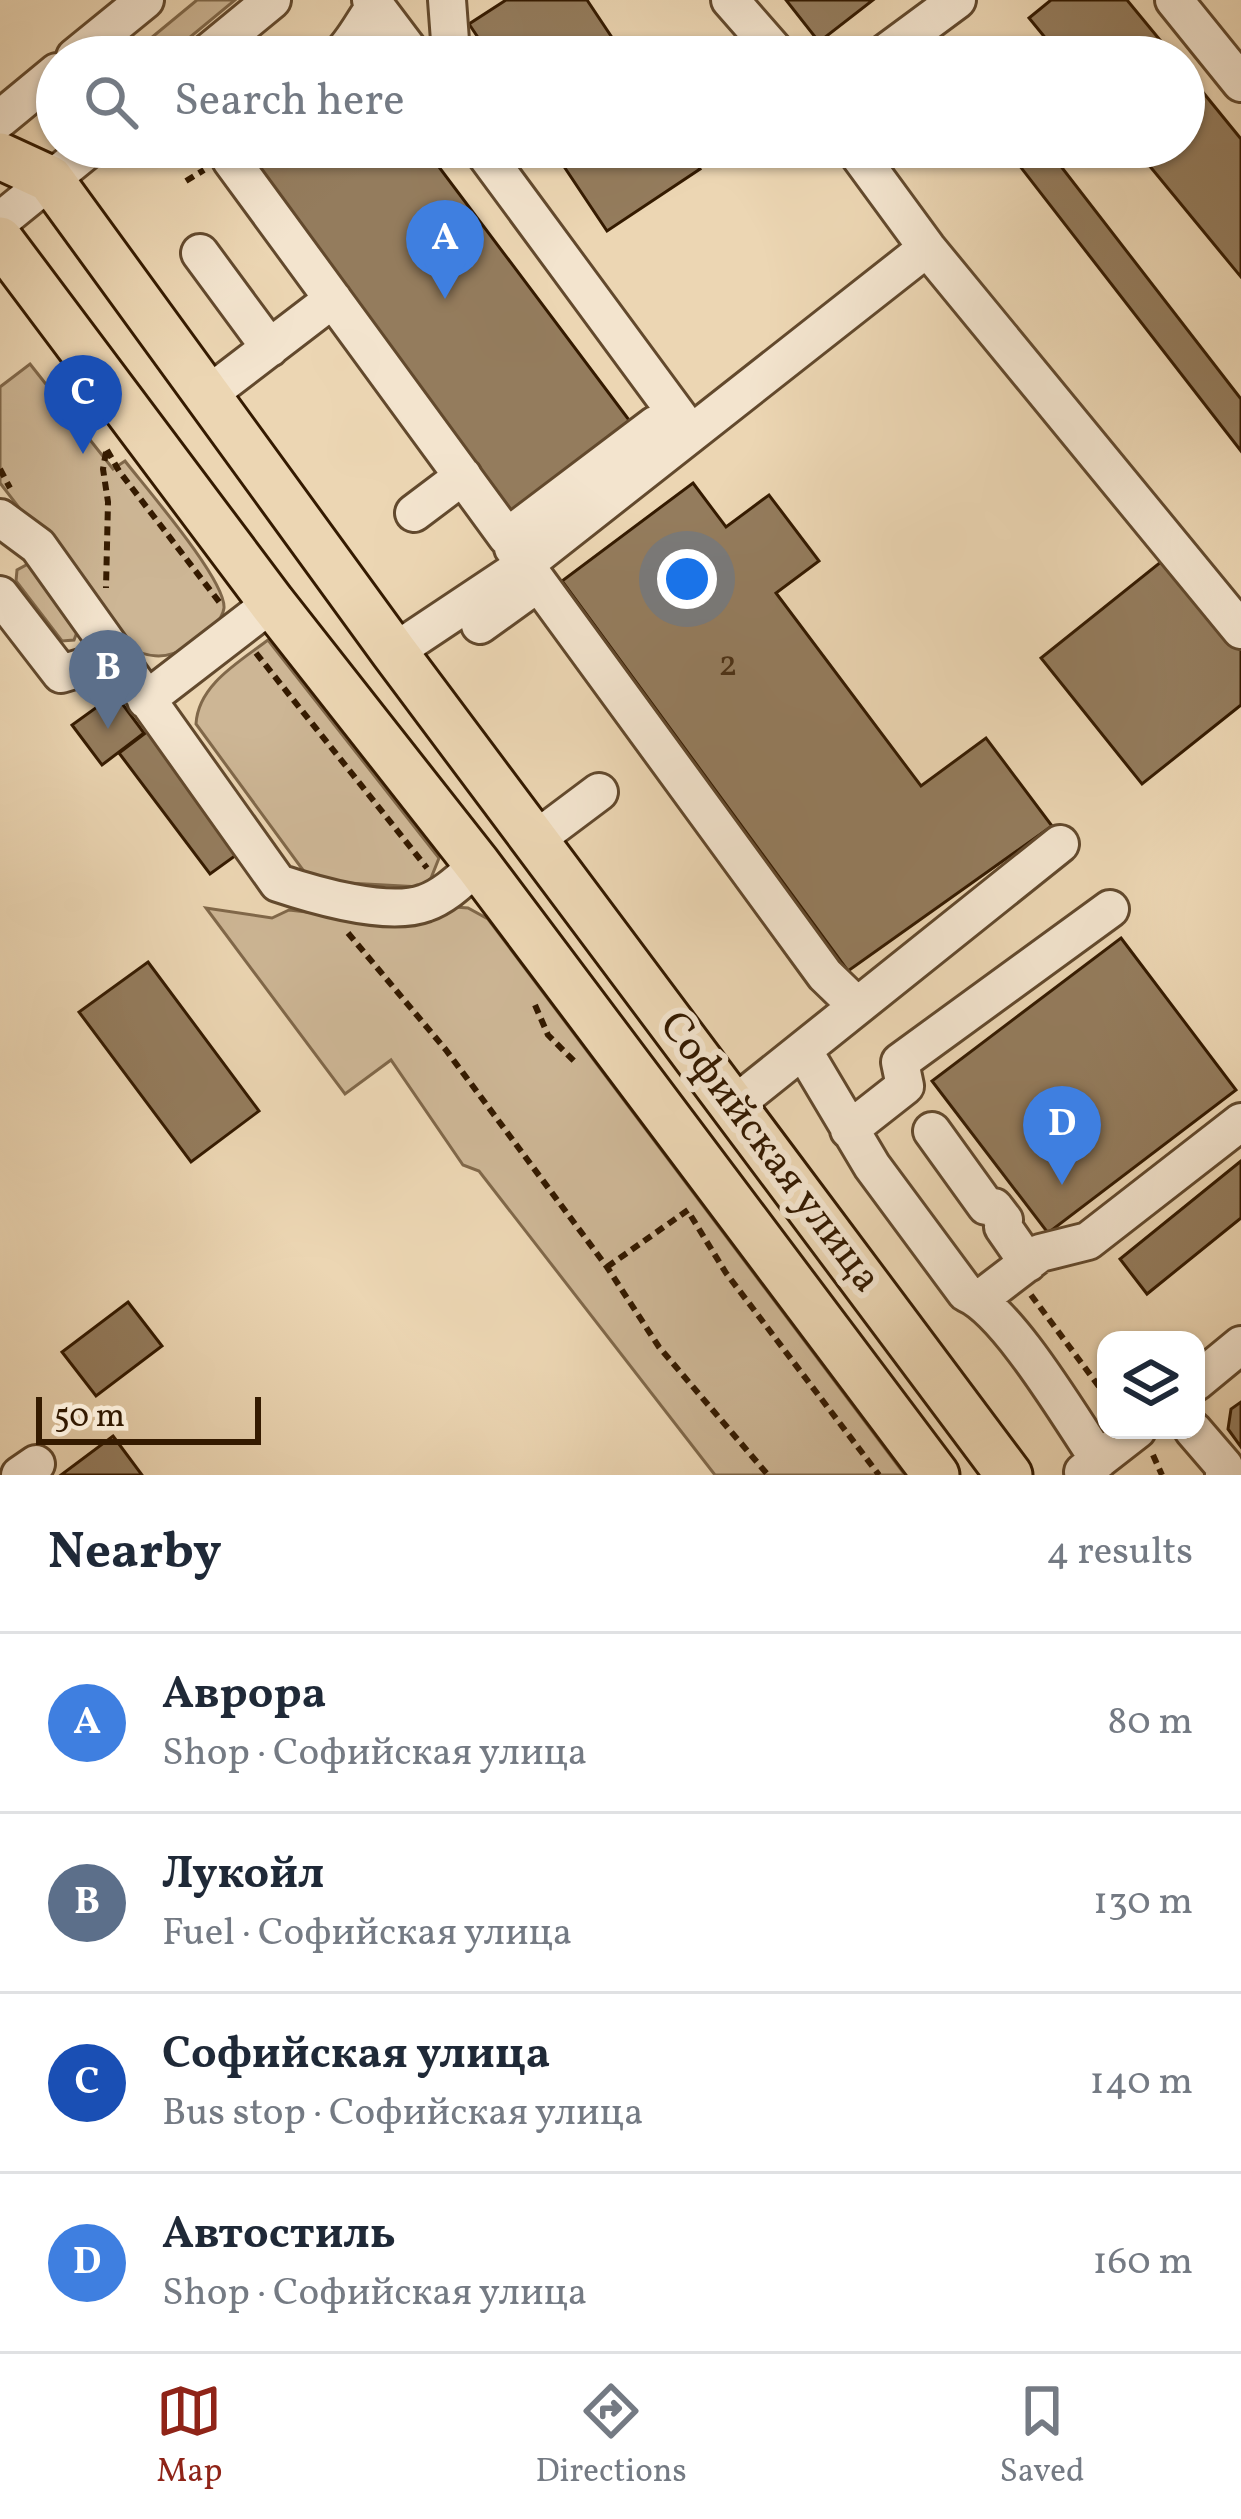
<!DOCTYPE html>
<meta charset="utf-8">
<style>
body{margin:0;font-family:Vollkorn,serif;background:#f6f6f7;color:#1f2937}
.controls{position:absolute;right:36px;bottom:36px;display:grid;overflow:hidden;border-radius:24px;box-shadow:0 3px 9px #0004}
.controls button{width:108px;height:108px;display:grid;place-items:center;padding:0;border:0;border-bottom:3px solid #e0e1e3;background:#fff;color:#1f2937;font:60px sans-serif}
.scale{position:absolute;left:36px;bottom:30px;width:225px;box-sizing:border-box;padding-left:12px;border:6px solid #341a00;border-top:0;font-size:33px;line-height:42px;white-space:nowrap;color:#341a00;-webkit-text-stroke:9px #f3e4ce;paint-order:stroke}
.you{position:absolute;left:687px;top:579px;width:42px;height:42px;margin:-30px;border:9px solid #fff;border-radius:50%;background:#1a73e8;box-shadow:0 0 0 18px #1a73e833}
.badge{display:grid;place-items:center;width:78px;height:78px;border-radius:50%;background:#8f2418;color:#fff;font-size:39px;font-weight:700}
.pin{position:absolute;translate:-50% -99px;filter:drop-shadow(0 3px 6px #0008)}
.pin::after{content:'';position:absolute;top:63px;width:42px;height:36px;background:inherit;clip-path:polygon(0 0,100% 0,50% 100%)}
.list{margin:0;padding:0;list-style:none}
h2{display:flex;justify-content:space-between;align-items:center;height:156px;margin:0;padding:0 48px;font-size:51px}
h2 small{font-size:39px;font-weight:400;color:#747a83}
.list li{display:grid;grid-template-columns:78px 1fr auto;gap:36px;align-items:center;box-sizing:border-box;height:180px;padding:0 48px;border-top:3px solid #e0e1e3}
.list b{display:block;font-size:45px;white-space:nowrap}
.list p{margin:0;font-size:39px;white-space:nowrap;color:#747a83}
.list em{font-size:39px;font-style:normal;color:#747a83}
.icon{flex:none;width:66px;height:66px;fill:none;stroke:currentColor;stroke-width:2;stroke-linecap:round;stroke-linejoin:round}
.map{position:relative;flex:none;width:1241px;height:1475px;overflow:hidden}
.search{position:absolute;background:#fff;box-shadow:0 3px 9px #0004;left:36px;right:36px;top:36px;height:132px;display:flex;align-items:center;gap:30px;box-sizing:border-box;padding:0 42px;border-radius:66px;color:#747a83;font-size:45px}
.sheet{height:876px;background:#fff}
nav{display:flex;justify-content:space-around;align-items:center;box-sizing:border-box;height:168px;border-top:3px solid #e0e1e3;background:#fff;font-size:33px;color:#747a83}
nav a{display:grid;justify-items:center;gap:6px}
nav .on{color:#8f2418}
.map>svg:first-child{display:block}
.green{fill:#cdb695;stroke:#80684a;stroke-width:3}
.building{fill:#947c5d;stroke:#341a00;stroke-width:3}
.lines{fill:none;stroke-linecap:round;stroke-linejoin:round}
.minor-casing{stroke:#62492d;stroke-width:42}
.major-casing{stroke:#341a00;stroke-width:51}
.path{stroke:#341a00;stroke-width:6;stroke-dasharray:9 6;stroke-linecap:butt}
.minor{stroke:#f3e4ce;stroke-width:36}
.major{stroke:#ecd6b3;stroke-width:45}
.labels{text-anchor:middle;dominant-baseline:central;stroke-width:12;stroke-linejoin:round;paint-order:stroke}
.number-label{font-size:36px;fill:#4c3217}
.street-label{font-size:42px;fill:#341a00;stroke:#f3e4ce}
</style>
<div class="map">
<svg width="1241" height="1475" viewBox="0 0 1241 1475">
<rect width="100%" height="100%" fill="#ecd6b3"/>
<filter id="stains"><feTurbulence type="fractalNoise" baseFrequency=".00167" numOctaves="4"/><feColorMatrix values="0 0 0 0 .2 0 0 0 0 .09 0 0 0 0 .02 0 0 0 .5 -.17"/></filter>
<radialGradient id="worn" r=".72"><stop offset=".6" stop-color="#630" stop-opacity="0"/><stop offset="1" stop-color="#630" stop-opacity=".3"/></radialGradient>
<!-- green -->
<path class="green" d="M197,0H235L166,57H128Z
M30,364L113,469L125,461C145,487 226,580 224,608C222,625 199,638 186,647C166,661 144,657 125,645L0,483V387Z
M30,563L79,627L74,640L62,641L16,581L17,570Z
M268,640L439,858L431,878L421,887L311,881L196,724C198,685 239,662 268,640Z
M455,907L468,908L488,919L905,1475H715L479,1171L463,1165L391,1060L345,1094L206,908L272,918L289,910L394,922Z"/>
<!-- building -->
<path class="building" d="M506,0H587L625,57H491L469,24Z
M786,0H873L819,42Z
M1051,0H1127L1174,57H1061L1029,18Z
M1184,69L1241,139V277L1134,147H1184Z
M286,147H424L635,428L516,517L255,170Z
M551,147H685L700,169L607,231Z
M1005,147H1046L1241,399V451Z
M693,483L726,527L769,495L819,561L776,593L921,786L986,738L1052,826L848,971L562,581Z
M1167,557L1241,650V705L1142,784L1041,658Z
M115,694L144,733L102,765L72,725Z
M148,731L239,853L210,874L119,753Z
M1121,938L1236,1090L1048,1233L932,1081Z
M148,962L259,1111L191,1162L79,1012Z
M1241,1161V1218L1147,1294L1120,1259Z
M128,1302L162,1346L96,1396L62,1352Z
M1241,1402V1447L1228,1429L1231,1409Z
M113,1436L142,1475H61Z"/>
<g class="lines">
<defs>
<path id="minor" d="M371,0L414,57
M730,0L780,57
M1174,0L1241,83
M75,57L145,0
M203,57L272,0
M338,57C354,43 363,22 376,5
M446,57L451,54L447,0
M880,57L957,0
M0,119L57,72
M236,147L231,160L507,537L655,425
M480,147L690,432
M853,147L927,248L1241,630
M0,221L91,147
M200,253L270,348
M209,394L333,299
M414,513L463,476
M0,518L38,546L278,883C314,895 388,917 425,903C445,896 462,879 478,865
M513,548L825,975L856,1005
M0,595L61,674L117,657
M480,625L530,589
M394,652L523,566L927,248
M146,700L272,603
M535,840L599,792
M803,1050L872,1166L966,1293C1008,1311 1071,1419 1099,1460
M734,1105L1060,844
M849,1130L905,1086L900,1062L1110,909
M932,1131L986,1206L994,1207L1004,1220L1003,1227L1028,1263
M980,1299L1040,1253L1088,1241L1241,1122
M1196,1382L1241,1345
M1193,1430L1224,1466V1475
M1083,1472L1137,1430
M20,1475L36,1464"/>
<path id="major" d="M0,156L50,179L394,652L1009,1475
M0,240L272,603L478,865L936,1475"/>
</defs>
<!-- minor casing -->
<use href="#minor" class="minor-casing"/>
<!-- major casing -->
<use href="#major" class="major-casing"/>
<!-- path -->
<path class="path" d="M186,181L204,170
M107,450L119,471L220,603
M106,452L103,469L108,502L106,588
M0,469L10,488
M256,653L427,868
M348,933L446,1050L607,1267L659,1347L768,1475
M535,1005L548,1035L575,1062
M691,1216L726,1273L879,1475
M607,1267L688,1210
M1031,1295L1106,1396
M1153,1455L1162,1475"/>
<!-- minor -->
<use href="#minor" class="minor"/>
<!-- major -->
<use href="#major" class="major"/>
</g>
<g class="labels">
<!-- number labels -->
<g class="number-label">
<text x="728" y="666">2</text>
</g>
<!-- street labels -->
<g class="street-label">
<text transform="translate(769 1153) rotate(53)">Софийская улица</text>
</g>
</g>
<rect width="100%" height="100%" filter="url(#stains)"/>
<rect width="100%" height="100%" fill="url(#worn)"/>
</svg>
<div class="controls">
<button><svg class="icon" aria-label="layers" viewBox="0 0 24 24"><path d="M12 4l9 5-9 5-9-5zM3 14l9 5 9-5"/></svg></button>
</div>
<div class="scale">50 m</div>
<div class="you"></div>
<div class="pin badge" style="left:445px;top:299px;background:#3f7fe0">A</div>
<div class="pin badge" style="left:108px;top:729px;background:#5c6f8a">B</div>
<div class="pin badge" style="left:83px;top:454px;background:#1a4fb4">C</div>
<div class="pin badge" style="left:1062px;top:1185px;background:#3f7fe0">D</div>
<div class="search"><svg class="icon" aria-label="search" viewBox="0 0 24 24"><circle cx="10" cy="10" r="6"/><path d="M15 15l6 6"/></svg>Search here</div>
</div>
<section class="sheet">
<h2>Nearby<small>4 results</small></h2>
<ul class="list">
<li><span class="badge" style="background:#3f7fe0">A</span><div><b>Аврора</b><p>Shop · Софийская улица</p></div><em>80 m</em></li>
<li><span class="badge" style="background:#5c6f8a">B</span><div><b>Лукойл</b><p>Fuel · Софийская улица</p></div><em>130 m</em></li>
<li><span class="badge" style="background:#1a4fb4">C</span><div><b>Софийская улица</b><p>Bus stop · Софийская улица</p></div><em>140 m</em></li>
<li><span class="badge" style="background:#3f7fe0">D</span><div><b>Автостиль</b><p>Shop · Софийская улица</p></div><em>160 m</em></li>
</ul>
</section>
<nav>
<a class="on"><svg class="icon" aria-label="map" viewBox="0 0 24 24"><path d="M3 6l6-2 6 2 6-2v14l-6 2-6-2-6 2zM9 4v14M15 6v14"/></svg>Map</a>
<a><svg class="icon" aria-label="directions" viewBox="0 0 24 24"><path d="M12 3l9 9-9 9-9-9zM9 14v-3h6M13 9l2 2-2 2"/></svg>Directions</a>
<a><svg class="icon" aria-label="saved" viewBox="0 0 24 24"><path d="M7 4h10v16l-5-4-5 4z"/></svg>Saved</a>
</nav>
